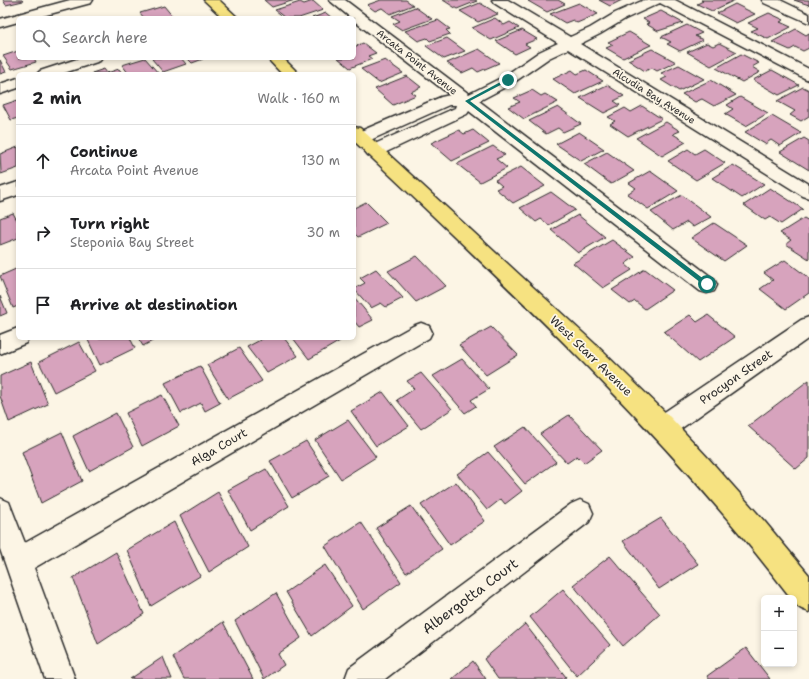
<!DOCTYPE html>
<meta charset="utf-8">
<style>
body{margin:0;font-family:"Shantell Sans",sans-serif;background:#f6f6f6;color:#202124}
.controls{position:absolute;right:12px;bottom:12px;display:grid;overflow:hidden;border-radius:6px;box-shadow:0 2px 6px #0003}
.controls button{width:36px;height:36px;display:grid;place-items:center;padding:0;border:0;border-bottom:1px solid #e0e0e0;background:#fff;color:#202124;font:20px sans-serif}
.stop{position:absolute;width:12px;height:12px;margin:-9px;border:3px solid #0f766e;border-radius:50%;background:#fff}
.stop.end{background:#0f766e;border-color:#fff;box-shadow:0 1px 4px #0008}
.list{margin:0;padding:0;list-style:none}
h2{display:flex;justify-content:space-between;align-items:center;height:52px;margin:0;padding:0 16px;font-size:17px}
h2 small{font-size:13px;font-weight:400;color:#757577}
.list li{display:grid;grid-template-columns:26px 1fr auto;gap:12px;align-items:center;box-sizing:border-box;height:72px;padding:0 16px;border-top:1px solid #e0e0e0}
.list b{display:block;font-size:15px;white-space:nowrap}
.list p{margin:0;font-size:13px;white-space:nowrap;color:#757577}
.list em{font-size:13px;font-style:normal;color:#757577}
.icon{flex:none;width:22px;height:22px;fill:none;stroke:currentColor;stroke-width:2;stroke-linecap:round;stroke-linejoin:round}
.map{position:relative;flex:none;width:809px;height:679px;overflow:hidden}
.search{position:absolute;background:#fff;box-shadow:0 2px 6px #0003;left:16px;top:16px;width:340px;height:44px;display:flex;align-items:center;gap:10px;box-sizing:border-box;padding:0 14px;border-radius:6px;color:#757577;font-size:15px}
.panel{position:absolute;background:#fff;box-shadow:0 2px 6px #0003;left:16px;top:72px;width:340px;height:268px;border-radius:6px}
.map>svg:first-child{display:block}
.building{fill:#d7a3bd;stroke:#2b2b2b}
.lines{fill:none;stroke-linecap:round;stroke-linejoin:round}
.minor-casing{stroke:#2b2b2b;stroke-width:3}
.major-casing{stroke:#2b2b2b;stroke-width:3}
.minor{fill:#fcf5e5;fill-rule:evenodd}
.major{fill:#f6e281;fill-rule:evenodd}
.route{fill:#0f766e}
.labels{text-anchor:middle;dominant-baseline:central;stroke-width:3.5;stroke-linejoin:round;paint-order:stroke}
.far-street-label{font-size:10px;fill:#2b2b2b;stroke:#fcf5e5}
.street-label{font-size:12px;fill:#2b2b2b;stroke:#fcf5e5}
.near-street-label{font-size:14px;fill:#2b2b2b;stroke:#fcf5e5}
</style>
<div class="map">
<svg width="809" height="679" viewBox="0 0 809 679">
<rect width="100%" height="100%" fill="#fcf5e5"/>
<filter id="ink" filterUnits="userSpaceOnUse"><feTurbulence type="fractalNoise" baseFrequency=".025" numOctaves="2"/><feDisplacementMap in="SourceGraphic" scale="8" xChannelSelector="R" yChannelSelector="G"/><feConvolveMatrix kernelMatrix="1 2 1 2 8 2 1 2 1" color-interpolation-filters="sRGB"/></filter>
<g filter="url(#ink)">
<!-- building -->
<path class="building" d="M3,0H22L23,1L6,5Z
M264,0H295L272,7Z
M381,0H406L413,5L390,14L382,8L375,11L367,5Z
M443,0H475L477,1L457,9Z
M530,0H558L565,4L547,12L528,1Z
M599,0H622L610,6Z
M701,0H735L712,11L697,4L703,1Z
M794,0H809V5Z
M313,1L323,10L299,18H285L275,10L300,2L304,4Z
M480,3L498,14L478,22L460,11Z
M579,3L598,14L577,23L573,20L565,23L550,14Z
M735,4L755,14L736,23L717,13Z
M164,6L174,18H144L140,13Z
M415,7L432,19L402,30L393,24L400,21L392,16Z
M661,11L683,23L658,31L646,24L649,23L643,19Z
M326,13L332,18H312Z
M769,13L784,20L780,22L791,27L768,39L751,31L758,28L748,23Z
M495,18L504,25L510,22L519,28L491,40L472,28Z
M438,20L450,29L446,30L450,34L430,41L427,38L418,41L405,31Z
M687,25L702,33L695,36L703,40L680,51L667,44L671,42L661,37Z
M796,29L806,35L809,33V48L803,51L795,47L790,50L772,42Z
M522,30L537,39L525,44L530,47L515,54L496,41Z
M629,32L651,45L623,58L606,48L613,45L608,42Z
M447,38L465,51L444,59L426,46Z
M363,43L376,53L368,56L372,59L350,68L338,58H354V47Z
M707,43L713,46L719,43L737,52L711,66L687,52Z
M479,49L499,63L478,72L473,68L462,73L447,63Z
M652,49L676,62L657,71L652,68L645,71L628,60Z
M18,51V58H34L36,62L12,69L3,56Z
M741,54L759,63L752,67L760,72L742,82L716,68Z
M145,58L159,74H129L122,65Z
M155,58H181L186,64L163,72L152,59Z
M187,58H202L203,59L192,63Z
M0,60L6,72L0,74Z
M385,60L403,73L379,83L361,69Z
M679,65L704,79L679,91L661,80L667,77L661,73Z
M104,69L107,73L119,69L123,74L92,73Z
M572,70L577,74L586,70L603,81L575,94L553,79Z
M772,70L799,85L779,95L753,80Z
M407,76L421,87L411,92L416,95L393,105L375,89Z
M711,80L736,95L714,106L702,99L695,102L682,94Z
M607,85L624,96L614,101L620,105L604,113L580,98Z
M803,87L809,90V116L801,121L790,115L795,111L777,101Z
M532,90L541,96L545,94L558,102L524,119L508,107L520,102L514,98Z
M740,97L768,113L746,126L725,114L733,109L727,105Z
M18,100V118L11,120L3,105Z
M642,106L662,119L628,136L610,124L615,121L608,117L625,108L631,112Z
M558,107L581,124L563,132L558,128L546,134L529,121Z
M772,116L801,133L780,146L771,140L765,144L745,132Z
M666,122L680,131L673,134L686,142L662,156L636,138Z
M459,130L464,134L473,130L489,143L452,161L431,143Z
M579,132L604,149L581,161L556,144Z
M804,138L809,141V170L780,152Z
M493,146L505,155L496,159L507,168L480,182L457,164Z
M18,147V168L1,174L0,154Z
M688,149L695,154L704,149L725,163L696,180L668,161Z
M607,152L634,171L611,184L584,164Z
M733,165L764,184L742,198L712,178Z
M521,167L545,186L513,203L496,189L502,186L495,180Z
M650,171L678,191L648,209L627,194L636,188L629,183Z
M770,188L803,209L781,224L770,217L765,220L744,205Z
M551,192L575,210L549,225L541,219L536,222L520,208Z
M682,195L711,217L693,227L687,222L673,230L651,212Z
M366,202L387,223L358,237L354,233V208Z
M13,213L18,222V238L0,245V218Z
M578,215L605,237L578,253L551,230Z
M804,218L809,221V259L786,244L791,240L780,233Z
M714,223L747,245L724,261L691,238Z
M612,240L635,257L625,264L632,270L603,288L573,263Z
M417,256L446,286L416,302L388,271Z
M785,260L809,278V293L786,309L760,289L773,280L764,273Z
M18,268V306L13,308L0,276Z
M376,269L403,298L386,307L381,303L371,308L354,289L365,283L360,278Z
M645,269L673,290L645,309L635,301L630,304L612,290Z
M0,296L7,313L0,316Z
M354,297L373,320L359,327L354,321Z
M690,315L697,322L708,315L735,337L698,362L664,332Z
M491,327L518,355L486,375L459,345Z
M87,338H130L135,348L100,365Z
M138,338H158L143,346Z
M264,338H284L298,356L267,373L247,347Z
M293,338H337L340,341L309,359Z
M79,342L95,371L54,392L39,362Z
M239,348L262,381L228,399L207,365Z
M462,359L489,389L471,400L476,406L465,413L433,376Z
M31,362L48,404L9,422L0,396V376Z
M200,366L220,403L205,411L201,403L181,413L165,383Z
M421,373L452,409L421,429L397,400L414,389L407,381Z
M809,380V458L796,469L748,426Z
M383,392L409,426L376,446L351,411Z
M162,395L179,426L142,446L126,413Z
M116,413L133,447L89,471L73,436Z
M569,415L602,450L584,463L577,456L567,463L540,434Z
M348,420L376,457L341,479L315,440Z
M525,427L556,462L525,484L494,447Z
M62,432L82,481L41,503L22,452Z
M306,441L329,476L292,498L270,461Z
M488,452L522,491L505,504L501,499L487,510L457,474Z
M266,469L289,506L250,530L228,490Z
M456,482L485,521L450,545L421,505Z
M218,492L248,547L209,572L180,516Z
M411,506L442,549L406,573L376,528Z
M661,518L698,564L659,589L623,541Z
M174,522L200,576L151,606L127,550Z
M361,522L401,582L363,609L325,546Z
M116,552L144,614L98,644L73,578Z
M610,556L660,614L623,646L573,585Z
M325,565L352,606L312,636L286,592Z
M563,589L610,645L577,676L530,617Z
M276,593L301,638L278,654L284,665L264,679L235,621Z
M223,622L253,679H184L173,657Z
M525,624L566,677L563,679H498L484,659Z
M746,648L770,679H709L707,676Z
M163,657L172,679H130Z
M473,661L486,679H452Z"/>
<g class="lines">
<defs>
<path id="minor" d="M70,0H93L91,3L35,18H18V22L0,27V19Z
M329,0H345L469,94L503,77L539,52L558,43L494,3L492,0H508L570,37L590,28L615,13L644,0H675L809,69V80L804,78L660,3L625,19L600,34L580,44L809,184V198L803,196L568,49L549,58L513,83L479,101L714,279L717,285L714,291L707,293L700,291L469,111L467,114L380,155L374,156L368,155L365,151L368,147L455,108L456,105H449L366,142L360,143L354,142V134L441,97L450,95L354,21V18H351Z
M762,0H780L809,14V23L764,3Z
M80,58H102L100,61L61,74H37L40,71Z
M18,78V88L0,94V84Z
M18,182V195L0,201V188Z
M809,317V338L672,435L663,438L654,435L651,427L654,419L801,320Z
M421,323L429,326L432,332L429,338L34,568L75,679H45L0,549V498L9,502L25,543L413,326Z
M18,328V338H28L26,343L0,354V335Z
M580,500L589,504L593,513L589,522L385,679H345L349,668L571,504Z"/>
<path id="major" d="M204,0H219L238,18H223Z
M267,58H283L299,74H282Z
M354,127L360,128L595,344L671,418L709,459L765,522L809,575V612C802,609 794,607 794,598H791C662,429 508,287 354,141Z"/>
</defs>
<!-- minor casing -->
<use href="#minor" class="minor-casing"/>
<!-- major casing -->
<use href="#major" class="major-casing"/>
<!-- minor -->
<use href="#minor" class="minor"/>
<!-- major -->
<use href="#major" class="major"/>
</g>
</g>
<!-- route -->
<path class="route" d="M506,79L510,80L470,101L709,283V286H705L465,101Z"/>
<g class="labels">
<!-- far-street labels -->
<g class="far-street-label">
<text transform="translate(417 62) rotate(38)">Arcata Point Avenue</text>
<text transform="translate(654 96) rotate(32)">Alcudia Bay Avenue</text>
</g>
<!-- street labels -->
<g class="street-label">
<text transform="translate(591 356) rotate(44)">West Starr Avenue</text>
<text transform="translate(736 377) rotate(-35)">Procyon Street</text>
<text transform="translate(219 447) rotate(-30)">Alga Court</text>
</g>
<!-- near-street labels -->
<g class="near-street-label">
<text transform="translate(470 596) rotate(-37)">Albergotta Court</text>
</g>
</g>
</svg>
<div class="controls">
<button>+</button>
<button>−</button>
</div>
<div class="stop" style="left:707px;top:284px"></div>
<div class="stop end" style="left:508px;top:80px"></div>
<div class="search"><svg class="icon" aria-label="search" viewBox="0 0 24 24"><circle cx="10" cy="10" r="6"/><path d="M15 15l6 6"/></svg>Search here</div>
<section class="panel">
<h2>2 min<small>Walk · 160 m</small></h2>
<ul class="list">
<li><svg class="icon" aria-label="ahead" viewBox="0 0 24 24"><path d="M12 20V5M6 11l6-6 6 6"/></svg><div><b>Continue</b><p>Arcata Point Avenue</p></div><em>130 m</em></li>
<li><svg class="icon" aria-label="right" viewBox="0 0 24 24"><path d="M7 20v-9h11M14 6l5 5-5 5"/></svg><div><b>Turn right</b><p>Steponia Bay Street</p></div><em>30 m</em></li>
<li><svg class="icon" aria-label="arrive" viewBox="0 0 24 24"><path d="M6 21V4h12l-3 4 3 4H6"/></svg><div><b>Arrive at destination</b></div></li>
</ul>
</section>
</div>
